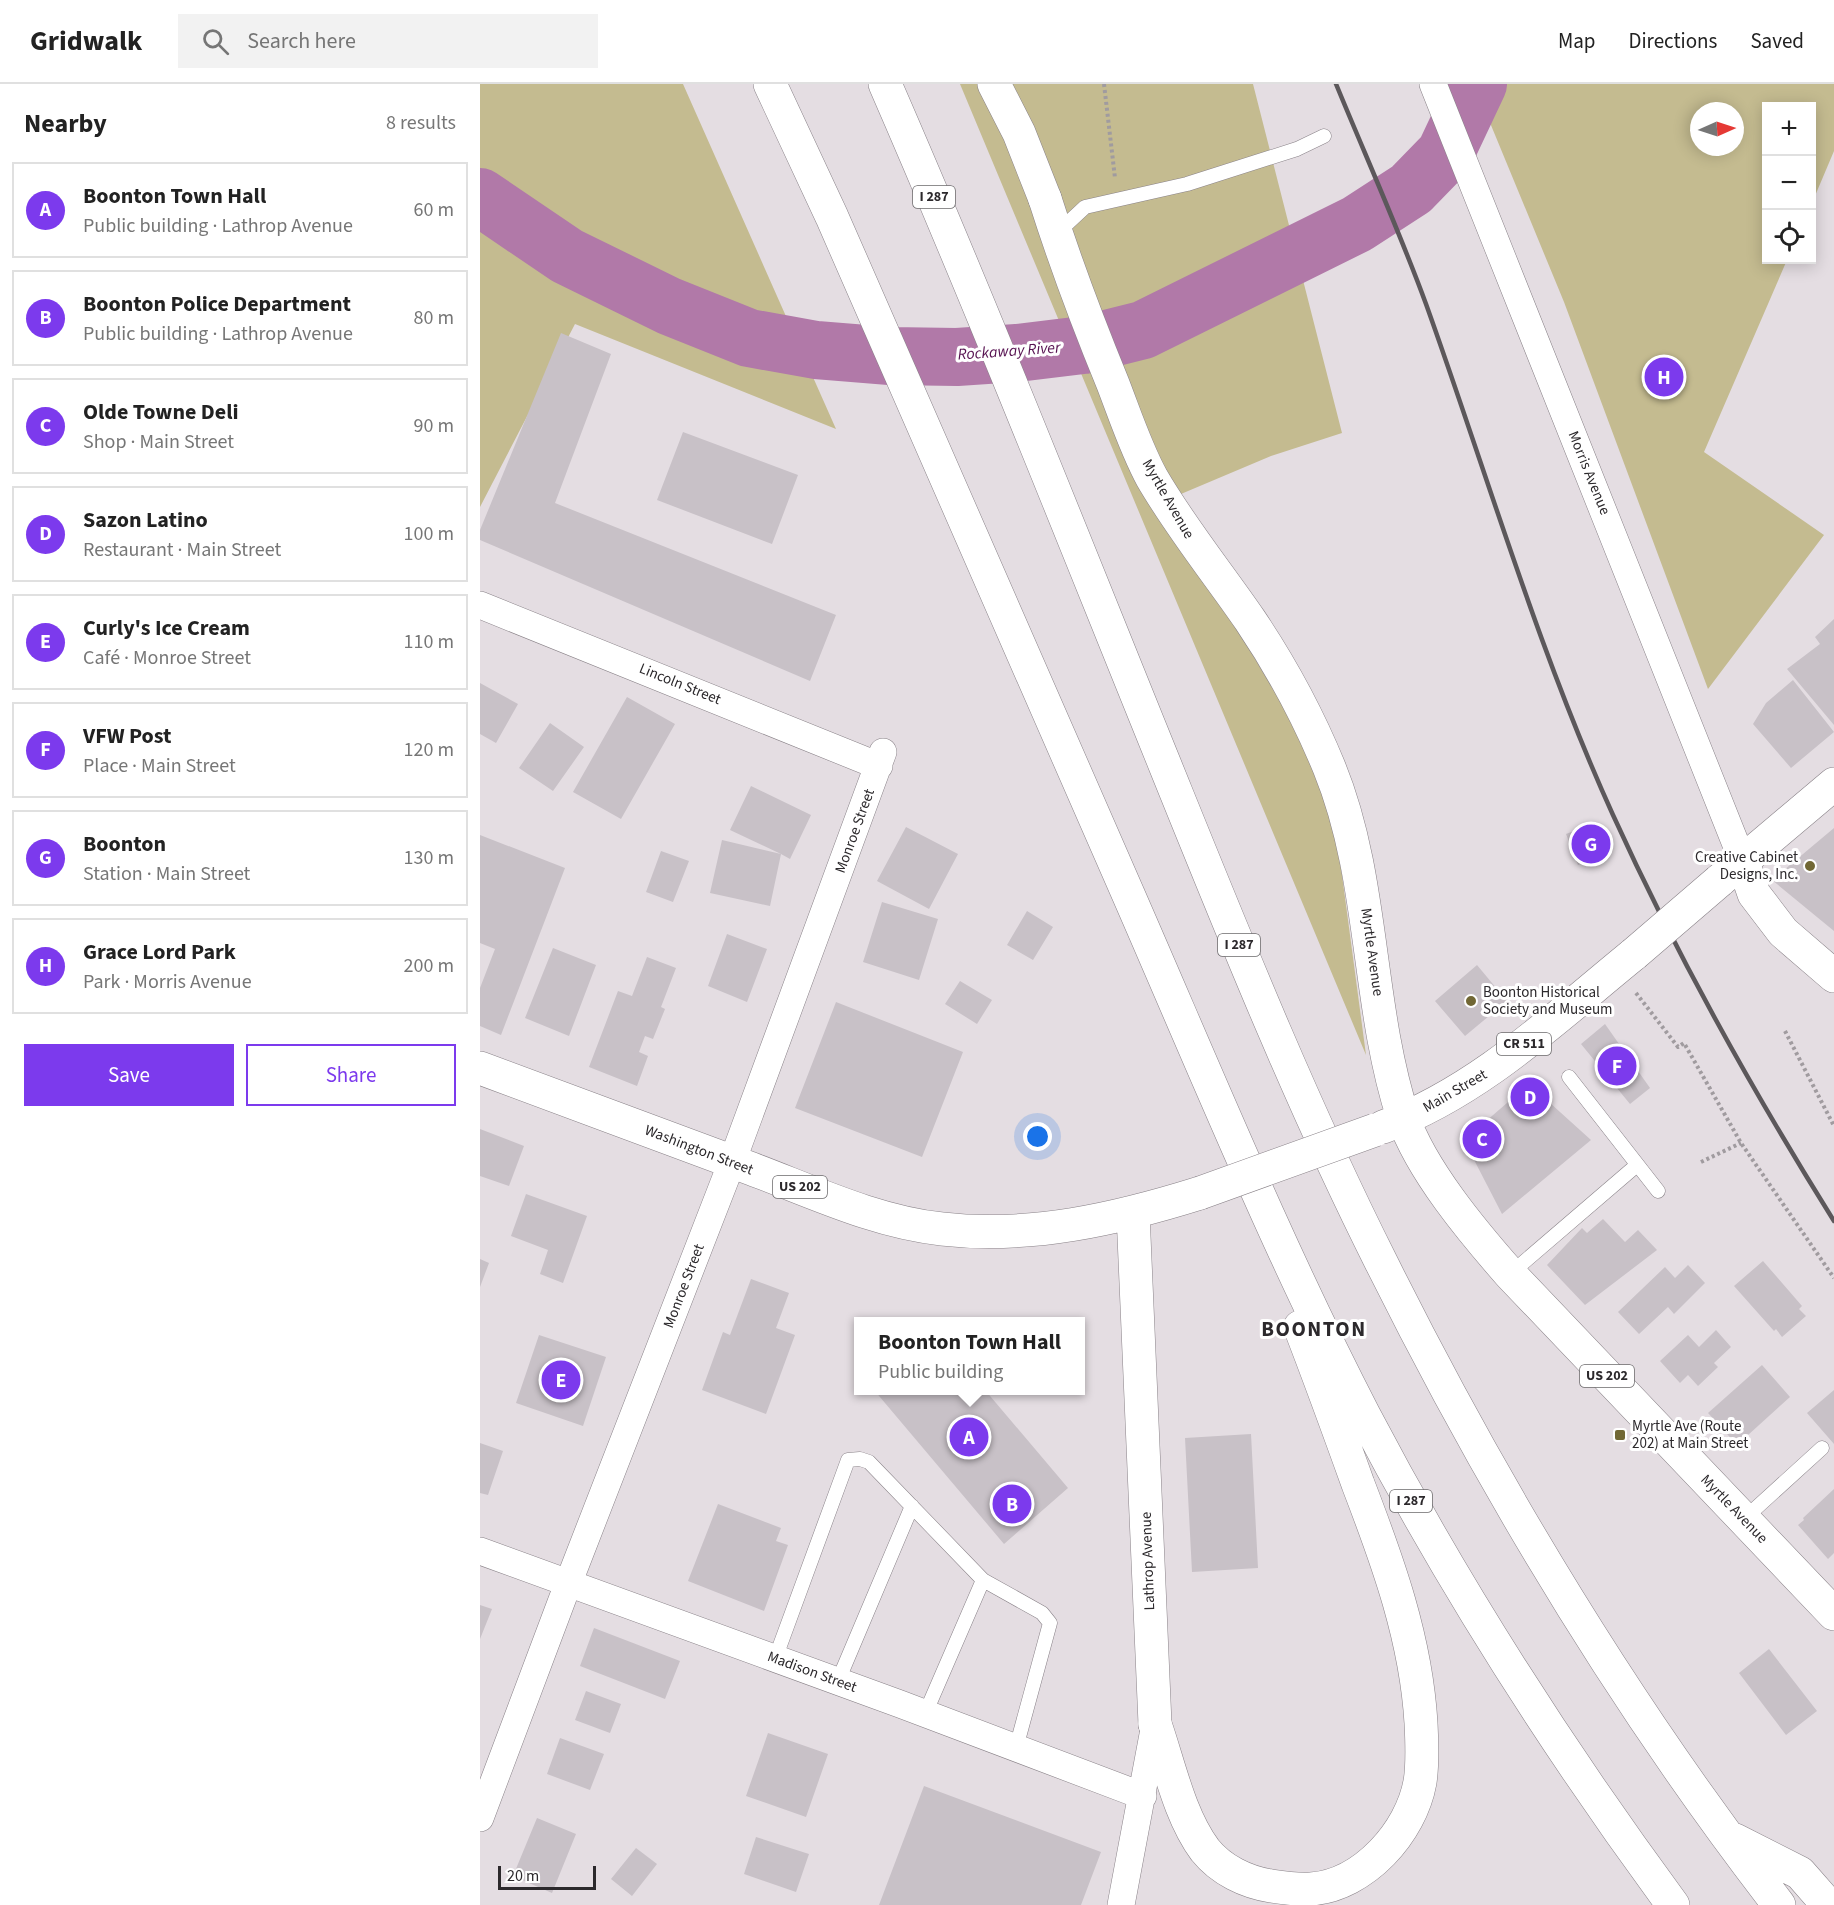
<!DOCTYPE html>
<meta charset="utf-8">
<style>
body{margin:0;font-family:"Source Sans 3",sans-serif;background:#f2f2f2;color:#222}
.controls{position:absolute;right:18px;top:18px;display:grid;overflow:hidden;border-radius:0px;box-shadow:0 3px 15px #0003}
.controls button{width:54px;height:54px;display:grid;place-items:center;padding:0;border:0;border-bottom:2px solid #e0e0e0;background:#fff;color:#222;font:30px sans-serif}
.compass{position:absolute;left:1210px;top:18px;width:54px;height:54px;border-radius:50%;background:#fff;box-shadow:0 3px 15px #0003;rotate:87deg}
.scale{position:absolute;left:18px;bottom:15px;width:98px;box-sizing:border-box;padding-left:6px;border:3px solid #2c292c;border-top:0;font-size:16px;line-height:21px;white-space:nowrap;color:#2c292c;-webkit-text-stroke:4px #fff;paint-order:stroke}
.you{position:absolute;left:558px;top:1053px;width:21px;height:21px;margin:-15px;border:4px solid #fff;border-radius:50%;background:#1a73e8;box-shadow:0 0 0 9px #1a73e833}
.badge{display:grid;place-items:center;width:39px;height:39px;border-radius:50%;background:#7c3aed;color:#fff;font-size:20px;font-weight:700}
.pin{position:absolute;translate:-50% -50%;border:3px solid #fff;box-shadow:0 2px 6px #0006}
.popup{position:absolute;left:374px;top:1233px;width:231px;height:78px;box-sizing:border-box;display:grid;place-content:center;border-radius:0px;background:#fff;filter:drop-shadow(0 2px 4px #0005);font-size:20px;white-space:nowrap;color:#767676}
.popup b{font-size:22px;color:#222}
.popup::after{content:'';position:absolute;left:50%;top:100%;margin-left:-12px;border:12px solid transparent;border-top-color:#fff}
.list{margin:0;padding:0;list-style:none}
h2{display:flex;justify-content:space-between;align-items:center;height:78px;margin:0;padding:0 24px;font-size:26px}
h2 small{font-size:20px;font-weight:400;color:#767676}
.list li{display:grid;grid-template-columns:39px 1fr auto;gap:18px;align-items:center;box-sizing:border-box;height:96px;margin:0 12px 12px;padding:0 12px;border:2px solid #e0e0e0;border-radius:0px}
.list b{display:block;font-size:22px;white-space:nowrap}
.list p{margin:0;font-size:20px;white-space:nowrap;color:#767676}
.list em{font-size:20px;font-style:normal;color:#767676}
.actions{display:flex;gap:12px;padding:18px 24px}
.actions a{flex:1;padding:14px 0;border:2px solid #7c3aed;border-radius:0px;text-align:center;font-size:21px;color:#7c3aed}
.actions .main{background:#7c3aed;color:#fff}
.icon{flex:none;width:33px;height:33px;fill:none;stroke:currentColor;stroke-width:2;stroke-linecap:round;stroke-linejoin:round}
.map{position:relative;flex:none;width:1354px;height:1821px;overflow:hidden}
header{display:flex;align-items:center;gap:36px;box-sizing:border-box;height:84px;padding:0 30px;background:#fff;border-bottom:2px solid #e0e0e0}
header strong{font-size:28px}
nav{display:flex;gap:33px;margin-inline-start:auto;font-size:21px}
.search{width:420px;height:54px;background:#f2f2f2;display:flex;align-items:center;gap:15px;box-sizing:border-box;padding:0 21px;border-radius:0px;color:#767676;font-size:22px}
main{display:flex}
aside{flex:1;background:#fff}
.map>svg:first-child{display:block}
.green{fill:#c4bb90;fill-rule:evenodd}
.water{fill:#b179a8}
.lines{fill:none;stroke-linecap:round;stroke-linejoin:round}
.river{stroke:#b179a8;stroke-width:58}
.building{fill:#c8c1c7}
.lane-casing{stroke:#898288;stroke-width:15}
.street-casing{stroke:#898288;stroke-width:28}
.secondary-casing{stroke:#898288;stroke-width:34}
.primary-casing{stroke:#898288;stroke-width:34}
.highway-casing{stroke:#898288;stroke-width:34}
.path{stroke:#a09b9f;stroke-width:4;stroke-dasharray:3 3;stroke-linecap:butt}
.lane{stroke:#fff;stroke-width:14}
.street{stroke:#fff;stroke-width:27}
.secondary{stroke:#fff;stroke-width:33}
.primary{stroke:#fff;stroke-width:33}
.highway{stroke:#fff;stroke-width:33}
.rail{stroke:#5c585b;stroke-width:4.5}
.primary-bridge-casing{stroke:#898288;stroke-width:34;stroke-linecap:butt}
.primary-bridge{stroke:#fff;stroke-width:33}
.poi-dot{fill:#716734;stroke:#fff;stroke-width:2}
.labels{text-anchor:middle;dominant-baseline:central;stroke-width:6;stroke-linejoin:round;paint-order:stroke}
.shield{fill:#fff;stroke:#6b696b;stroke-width:1.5}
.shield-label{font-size:14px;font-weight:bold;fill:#2c292c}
.street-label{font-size:15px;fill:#2c292c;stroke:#fff}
.poi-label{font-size:15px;fill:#2c292c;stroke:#fff;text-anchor:start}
.water-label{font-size:16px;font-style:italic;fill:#561150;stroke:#fff}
.district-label{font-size:21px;font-weight:bold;letter-spacing:1.5px;fill:#2c292c;stroke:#fff}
</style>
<header>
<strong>Gridwalk</strong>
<div class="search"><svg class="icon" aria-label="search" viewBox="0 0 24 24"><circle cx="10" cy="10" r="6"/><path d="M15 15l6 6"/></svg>Search here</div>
<nav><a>Map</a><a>Directions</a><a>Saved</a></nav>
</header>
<main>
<aside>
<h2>Nearby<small>8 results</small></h2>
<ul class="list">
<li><span class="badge">A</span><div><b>Boonton Town Hall</b><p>Public building · Lathrop Avenue</p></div><em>60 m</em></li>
<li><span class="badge">B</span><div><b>Boonton Police Department</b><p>Public building · Lathrop Avenue</p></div><em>80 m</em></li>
<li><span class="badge">C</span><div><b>Olde Towne Deli</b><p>Shop · Main Street</p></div><em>90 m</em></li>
<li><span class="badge">D</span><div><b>Sazon Latino</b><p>Restaurant · Main Street</p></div><em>100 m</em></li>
<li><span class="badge">E</span><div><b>Curly's Ice Cream</b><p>Café · Monroe Street</p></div><em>110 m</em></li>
<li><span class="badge">F</span><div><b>VFW Post</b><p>Place · Main Street</p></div><em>120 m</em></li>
<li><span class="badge">G</span><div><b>Boonton</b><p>Station · Main Street</p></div><em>130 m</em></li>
<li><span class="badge">H</span><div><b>Grace Lord Park</b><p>Park · Morris Avenue</p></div><em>200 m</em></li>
</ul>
<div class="actions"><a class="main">Save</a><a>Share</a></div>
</aside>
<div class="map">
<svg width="1354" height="1821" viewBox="0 0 1354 1821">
<rect width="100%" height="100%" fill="#e4dde2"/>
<!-- green -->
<path class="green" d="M0,0H203L356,345L95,240L0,423Z
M480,0H773L862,349L791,372L682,418L850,701L886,971Z
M994,0H1354V67L1332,119V22H1286V176H1307L1224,368L1344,451L1228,605L1084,218ZM1219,27H1255V63H1219Z"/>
<!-- water -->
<path class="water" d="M994,0H1013L1006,34Z"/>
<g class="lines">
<!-- river -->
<path class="river" d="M0,113L87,172L189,222L269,254L336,266L410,272L477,273L537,269L603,261L663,246L877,140L931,105L965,70L998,0"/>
</g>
<!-- building -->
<path class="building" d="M81,249L131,270L75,419L356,531L330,597L0,456V446Z
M203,348L318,391L292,460L177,416Z
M1354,535V641L1307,585L1340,560L1335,553Z
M1313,596L1354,648L1311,684L1273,640L1286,619Z
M0,599L38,620L16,659L0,650Z
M147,613L195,640L141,735L93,708Z
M70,639L104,663L73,707L39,684Z
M271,702L331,731L310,775L301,770L290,822L230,809L242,756L301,770L250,746Z
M1117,738L1128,770L1098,781L1086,750Z
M426,743L478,770L449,825L397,797Z
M1354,744V847L1292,796Z
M0,751L85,784L21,951L0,942V904L15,865L0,859Z
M181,767L209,777L193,818L166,808Z
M402,818L458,835L439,896L383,878Z
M547,827L573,843L553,876L527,861Z
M247,850L287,865L267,918L228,902Z
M73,864L116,881L89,952L45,934Z
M167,873L196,884L181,923L185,925L173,955L165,952L159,968L168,972L157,1002L109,983L138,907L152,912Z
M997,881L1027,917L985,952L955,917Z
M480,897L512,916L497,940L465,920Z
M356,918L483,968L442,1073L315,1024Z
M1125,940L1170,1004L1150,1020L1101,960Z
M1049,1000L1111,1056L1022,1130L991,1070L990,1051Z
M0,1045L44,1062L29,1102L0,1092Z
M46,1110L107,1132L83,1199L60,1190L68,1166L31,1152Z
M1123,1135L1145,1158L1158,1146L1177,1166L1105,1221L1067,1181L1102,1144L1107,1149Z
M0,1175L9,1179L0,1203Z
M1283,1177L1322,1222L1319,1225L1326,1232L1302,1253L1296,1245L1294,1247L1254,1202Z
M1208,1181L1225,1199L1194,1230L1188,1223L1159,1250L1138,1228L1185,1183L1195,1194Z
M271,1195L309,1209L296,1244L315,1251L286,1330L222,1306L243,1248L250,1251Z
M1236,1246L1251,1263L1234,1279L1238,1283L1218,1302L1208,1291L1200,1299L1180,1277L1208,1251L1219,1263Z
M59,1251L126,1273L103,1342L36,1319Z
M1282,1281L1310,1313L1257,1361L1228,1329Z
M394,1306H505L588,1404L524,1460Z
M1354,1306V1360L1327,1329Z
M771,1350L778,1484L712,1488L705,1354Z
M0,1359L23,1367L8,1411L0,1409Z
M1354,1405V1469L1348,1475L1318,1441L1324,1436L1323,1434Z
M238,1420L301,1444L296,1457L308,1461L284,1527L208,1497Z
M0,1521L12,1525L0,1555Z
M114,1544L200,1577L185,1615L100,1582Z
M1289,1565L1337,1627L1306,1651L1259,1589Z
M106,1607L141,1620L130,1649L95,1636Z
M288,1649L348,1670L326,1733L266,1712Z
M80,1654L124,1670L110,1706L67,1690Z
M444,1702L621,1768L601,1821H399Z
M57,1734L96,1750L72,1809L33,1792Z
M276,1753L329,1770L316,1808L264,1790Z
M156,1764L177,1780L152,1812L131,1795Z"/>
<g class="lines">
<defs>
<path id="lane" d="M577,149L605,123L707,100L817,65L844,52
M1089,993L1178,1107
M1030,1190L1157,1081
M1264,1435L1342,1364
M295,1575L368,1376L380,1375L389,1378L503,1496L562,1529L570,1539L536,1664
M358,1597L432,1422
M445,1630L503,1496"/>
<path id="street" d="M953,0L1263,778
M0,521L399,682
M0,1467L420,1620L663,1712
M0,1734L88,1500L252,1078L403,668
M641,1821L675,1640"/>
<path id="secondary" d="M1263,778L1274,810L1303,848L1354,892"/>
<path id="primary" d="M565,115C585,178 608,239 633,300C645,331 656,365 672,394C701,444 737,488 770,536C801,582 828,632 849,683C895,795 886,919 923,1033C941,1086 993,1148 1030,1190L1354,1530
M1239,797L1354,700
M0,984C91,1018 181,1051 272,1085C333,1108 396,1138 462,1145C550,1155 637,1135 720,1109
M903,1043C1000,1007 1075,934 1154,870
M653,1129L675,1640"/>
<path id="highway" d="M290,0L352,133C451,360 550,586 649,812C725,986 797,1163 884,1331C974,1503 1078,1665 1193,1821
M405,0C503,225 593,454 685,681C753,849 820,1017 901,1178C1013,1403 1145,1622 1299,1821
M514,0L539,49L565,115
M675,1640C689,1680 699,1731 725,1766C741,1786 766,1798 791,1802C804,1804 818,1806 831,1805C884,1801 931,1748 940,1698C943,1679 942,1658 941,1639C936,1555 908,1478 878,1400C859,1347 840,1295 820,1243
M1255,1756L1320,1789L1348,1821"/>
</defs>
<!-- lane casing -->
<use href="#lane" class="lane-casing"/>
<!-- street casing -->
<use href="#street" class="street-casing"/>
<!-- secondary casing -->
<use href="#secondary" class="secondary-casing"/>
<!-- primary casing -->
<use href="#primary" class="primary-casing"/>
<!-- highway casing -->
<use href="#highway" class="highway-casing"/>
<!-- path -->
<path class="path" d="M624,0L635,94
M1156,909L1198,963L1204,959L1261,1059L1354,1194
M1305,947L1354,1042
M1221,1078L1261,1059"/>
<!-- lane -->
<use href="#lane" class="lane"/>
<!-- street -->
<use href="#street" class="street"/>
<!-- secondary -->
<use href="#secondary" class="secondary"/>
<!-- primary -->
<use href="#primary" class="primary"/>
<!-- highway -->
<use href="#highway" class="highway"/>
<!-- rail -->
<path class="rail" d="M856,0C886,73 919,146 946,220C1007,390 1058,566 1133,731C1197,872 1272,1006 1354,1137"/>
<defs>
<path id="primary-bridge" d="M1154,870L1239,797
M720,1109L895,1046"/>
</defs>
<!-- primary-bridge casing -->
<use href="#primary-bridge" class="primary-bridge-casing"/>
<!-- primary-bridge -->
<use href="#primary-bridge" class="primary-bridge"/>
</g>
<!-- markers -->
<g class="poi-dot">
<circle cx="1330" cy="782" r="6"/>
<circle cx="991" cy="917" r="6"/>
<rect x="1134" y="1345" width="12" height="12" rx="3"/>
</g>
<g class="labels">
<!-- shield labels -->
<g class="shield">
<rect x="433" y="102" width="42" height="22" rx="4.5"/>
<rect x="738" y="850" width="42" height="22" rx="4.5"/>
<rect x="1017" y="949" width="54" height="22" rx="4.5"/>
<rect x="293" y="1092" width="54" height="22" rx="4.5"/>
<rect x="1100" y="1281" width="54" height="22" rx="4.5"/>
<rect x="910" y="1406" width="42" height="22" rx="4.5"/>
</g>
<g class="shield-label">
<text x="454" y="113">I 287</text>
<text x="759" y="861">I 287</text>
<text x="1044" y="960">CR 511</text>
<text x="320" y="1103">US 202</text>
<text x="1127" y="1292">US 202</text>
<text x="931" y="1417">I 287</text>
</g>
<!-- street labels -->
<g class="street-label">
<text transform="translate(1109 389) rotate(68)">Morris Avenue</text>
<text transform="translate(688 415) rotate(60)">Myrtle Avenue</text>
<text transform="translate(200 600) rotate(22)">Lincoln Street</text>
<text transform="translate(375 747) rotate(-70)">Monroe Street</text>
<text transform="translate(892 868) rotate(82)">Myrtle Avenue</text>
<text transform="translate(975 1007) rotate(-30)">Main Street</text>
<text transform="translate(219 1066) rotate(21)">Washington Street</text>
<text transform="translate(204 1202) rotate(-69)">Monroe Street</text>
<text transform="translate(1254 1425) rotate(46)">Myrtle Avenue</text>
<text transform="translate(668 1477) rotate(-92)">Lathrop Avenue</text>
<text transform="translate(332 1588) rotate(20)">Madison Street</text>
</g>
<!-- poi labels -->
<g class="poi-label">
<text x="1318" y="773" text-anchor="end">Creative Cabinet<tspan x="1318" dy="17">Designs, Inc.</tspan></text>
<text x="1003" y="908">Boonton Historical<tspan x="1003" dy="17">Society and Museum</tspan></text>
<text x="1152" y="1342">Myrtle Ave (Route<tspan x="1152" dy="17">202) at Main Street</tspan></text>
</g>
<!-- water labels -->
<g class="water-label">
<text transform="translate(529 267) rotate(-4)">Rockaway River</text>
</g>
<!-- district labels -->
<g class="district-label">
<text x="834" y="1245">BOONTON</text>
</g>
</g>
</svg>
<div class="controls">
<button>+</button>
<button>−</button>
<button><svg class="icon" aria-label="locate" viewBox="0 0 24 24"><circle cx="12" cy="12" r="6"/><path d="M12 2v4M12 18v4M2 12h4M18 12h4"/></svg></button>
</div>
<svg class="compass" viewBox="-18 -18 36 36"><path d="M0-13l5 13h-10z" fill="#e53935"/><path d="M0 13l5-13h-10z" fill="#767676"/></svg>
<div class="scale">20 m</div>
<div class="you"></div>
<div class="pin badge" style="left:489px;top:1353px">A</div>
<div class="popup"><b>Boonton Town Hall</b>Public building</div>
<div class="pin badge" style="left:532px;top:1420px">B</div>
<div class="pin badge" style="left:1002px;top:1055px">C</div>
<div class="pin badge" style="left:1050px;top:1013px">D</div>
<div class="pin badge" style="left:81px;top:1296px">E</div>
<div class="pin badge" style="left:1137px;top:982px">F</div>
<div class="pin badge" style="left:1111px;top:760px">G</div>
<div class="pin badge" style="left:1184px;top:293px">H</div>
</div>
</main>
